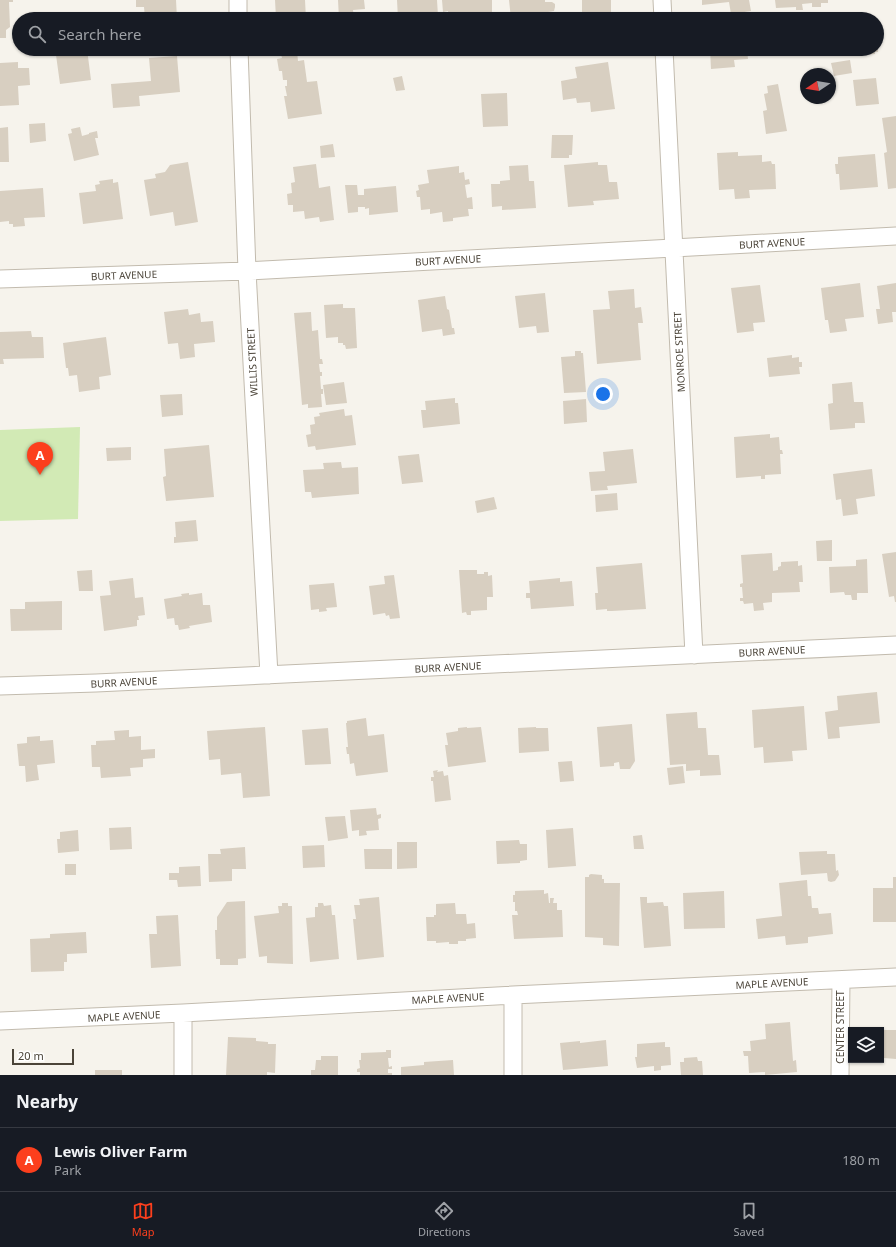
<!DOCTYPE html>
<style>
body{margin:0;font-family:"Noto Sans",sans-serif;background:#20242c;color:#f1f3f6}
.controls{position:absolute;right:12px;bottom:12px;display:grid;overflow:hidden;border-radius:0px;box-shadow:0 1px 3px #0004}
.controls button{width:36px;height:36px;display:grid;place-items:center;padding:0;border:0;border-bottom:1px solid #363941;background:#171b24;color:#f1f3f6;font:20px sans-serif}
.compass{position:absolute;left:800px;top:68px;width:36px;height:36px;border-radius:50%;background:#171b24;box-shadow:0 1px 3px #0004;rotate:258deg}
.scale{position:absolute;left:12px;bottom:10px;width:62px;box-sizing:border-box;padding-left:4px;border:2px solid #4b4439;border-top:0;font-size:11px;line-height:14px;white-space:nowrap;color:#4b4439;-webkit-text-stroke:3px #fff;paint-order:stroke}
.you{position:absolute;left:603px;top:394px;width:14px;height:14px;margin:-10px;border:3px solid #fff;border-radius:50%;background:#1a73e8;box-shadow:0 0 0 6px #1a73e833}
.badge{display:grid;place-items:center;width:26px;height:26px;border-radius:50%;background:#fc3f1d;color:#fff;font-size:13px;font-weight:700}
.pin{position:absolute;translate:-50% -33px;filter:drop-shadow(0 1px 2px #0008)}
.pin::after{content:'';position:absolute;top:21px;width:14px;height:12px;background:inherit;clip-path:polygon(0 0,100% 0,50% 100%)}
.list{margin:0;padding:0;list-style:none}
h2{display:flex;justify-content:space-between;align-items:center;height:52px;margin:0;padding:0 16px;font-size:17px}
h2 small{font-size:13px;font-weight:400;color:#9ea1a6}
.list li{display:grid;grid-template-columns:26px 1fr auto;gap:12px;align-items:center;box-sizing:border-box;height:64px;padding:0 16px;border-top:1px solid #363941}
.list b{display:block;font-size:15px;white-space:nowrap}
.list p{margin:0;font-size:13px;white-space:nowrap;color:#9ea1a6}
.list em{font-size:13px;font-style:normal;color:#9ea1a6}
.icon{flex:none;width:22px;height:22px;fill:none;stroke:currentColor;stroke-width:2;stroke-linecap:round;stroke-linejoin:round}
.map{position:relative;flex:none;width:896px;height:1075px;overflow:hidden}
.search{position:absolute;background:#171b24;box-shadow:0 1px 3px #0004;left:12px;right:12px;top:12px;height:44px;display:flex;align-items:center;gap:10px;box-sizing:border-box;padding:0 14px;border-radius:22px;color:#9ea1a6;font-size:15px}
.sheet{height:116px;background:#171b24}
nav{display:flex;justify-content:space-around;align-items:center;box-sizing:border-box;height:56px;border-top:1px solid #363941;background:#171b24;font-size:11px;color:#9ea1a6}
nav a{display:grid;justify-items:center;gap:2px}
nav .on{color:#fc3f1d}
.map>svg:first-child{display:block}
.green{fill:#d2eab5}
.building{fill:#d8cfc1}
.lines{fill:none;stroke-linecap:round;stroke-linejoin:round}
.street-casing{stroke:#c2bbae;stroke-width:19}
.street{stroke:#fff;stroke-width:17}
.labels{text-anchor:middle;dominant-baseline:central;stroke-width:3;stroke-linejoin:round;paint-order:stroke}
.street-label{font-size:10px;fill:#4b4439;stroke:#fff}
</style>
<div class="map">
<svg width="896" height="1075" viewBox="0 0 896 1075">
<rect width="100%" height="100%" fill="#f6f3ec"/>
<!-- green -->
<path class="green" d="M80,427L78,519L0,521V430Z"/>
<!-- building -->
<path class="building" d="M0,0H13V2H9L10,27L6,30V38H0Z
M136,0H176L177,19H145L144,7H136Z
M275,0H305L306,19L276,18Z
M338,0H364L365,9L353,10L354,19H339Z
M397,0H437L438,16L398,19Z
M442,0H492V13H481L482,19H449L448,11L443,12Z
M509,0H545V2H552L555,4V7L554,11L548,12L549,17H542V19H511Z
M582,0H611V19H582Z
M702,0H749L751,11L731,14L729,2L702,5Z
M775,0H828V3H821V7H812V3L802,4L803,10H796V7L776,8Z
M80,49H87L91,80L60,84L56,55L80,51Z
M710,49H747L748,59L734,60L735,67L711,69Z
M857,49H878V52H875V54L857,55Z
M297,51L298,61L304,60L307,82L317,81L322,114L288,119L284,96H287L285,86H287V80H283L282,71H279L277,59L282,58L281,54Z
M177,56L180,92L139,96L140,106L113,108L111,84L151,81L149,58Z
M850,60L852,73L834,76L831,63Z
M18,62V68H29L30,85L18,86L19,105L0,106V63Z
M608,62L615,109L591,112L590,102L577,103L576,98L563,100L561,81L577,78L575,67Z
M402,76L405,90L396,91L393,78Z
M876,78L879,104L856,106L853,80Z
M778,84L787,131L766,134L763,111L767,110L764,94L768,93L767,86Z
M507,93L508,126L483,127L481,94Z
M896,116V188L888,189L884,153L887,152L882,118Z
M45,123L46,141L30,143L29,124Z
M8,127L9,162H0V128Z
M80,127L82,136L89,134V133L97,131L98,138H95L99,155L74,161L68,134L72,133L71,129Z
M552,135H573L572,155H569V158H551Z
M333,144L335,157L321,158L320,146Z
M738,152V156L762,155V162L771,161L772,164H775L776,189L749,190L750,198L735,199L734,189L719,190L717,153Z
M875,154L878,187L840,190L839,174H836L835,164H838V157Z
M188,162L198,222L175,226L173,212L150,216L144,180L156,178L155,174L165,172L170,165Z
M598,162V165H607L609,182H617L619,199L593,201L594,205L568,207L564,165Z
M316,164L319,188L330,186L334,220L320,222L319,217L305,219L304,211L293,212V205H288L287,194L292,193L291,183L295,182L293,167Z
M528,165L529,181H534L536,208L502,210V206L492,207L491,184H500V181L510,180L509,166Z
M459,166V173L464,172L465,180L469,179L470,184L465,185L467,198L472,197L473,209H468L469,216L453,218V221L443,222L442,212L430,214V209L421,210L420,197H417L416,191L419,190L418,185L429,183L427,170Z
M113,179V183L118,182L123,219L83,224L79,193L96,191L95,185L100,184L99,181Z
M345,185H357L358,195H364V189L396,186L398,212L369,215V208L365,209V207H358V212L348,213Z
M43,188L45,217L24,218L25,226L13,227V224H9V221L0,222V191Z
M860,283L864,317L845,319L847,331L830,333L828,320H825L821,288Z
M896,283V312H892L893,322L878,324L876,309H880L877,286Z
M760,285L765,322L753,323L754,331L737,333L731,288Z
M634,289L635,308L641,307L643,323H638L641,360L597,364L593,310L610,309L608,291Z
M545,293L549,332L537,333L536,326L519,328L515,296Z
M445,296L447,309L449,310L452,328H454L455,334L443,336L442,329L422,332L418,300Z
M343,304V308H355L357,348L346,349L345,345H343V343H338V337L326,338L324,305Z
M188,309L189,315L200,313L201,322L213,321L215,342L194,344L195,357L180,359L178,343L168,344L164,312Z
M311,312L312,331L318,330L320,359H322L323,364H319L320,372H322V376H320L321,389H323V394H321L322,407L308,408V404L302,405L294,313Z
M31,331L32,337H43L44,358L3,359L4,364H0V332Z
M106,337L111,375L99,377L100,389L79,392L77,375L69,376L68,368H66L63,343Z
M575,351H581V353H583L586,392L564,393L561,357L575,356Z
M792,355V358L799,357V362H802V367H799L800,374L769,377L767,358Z
M344,382L347,403L326,405L323,385Z
M852,382L854,402H863L865,423H855V428L830,430L828,404L833,403L832,384Z
M182,394L183,415L162,417L160,395Z
M455,398V403H458L460,424L423,428L421,410H426L425,401Z
M586,399L587,422L564,424L563,401Z
M344,409L345,416L352,415L356,445L316,450L315,446L308,447L306,435L311,434L310,425L315,424L314,417L320,416L319,413Z
M770,434V438L779,437L780,450H782L783,454H780L781,474L765,475V479H761V476L736,478L734,437Z
M209,445L214,497L166,501L163,477L166,476L164,449Z
M131,447V460L107,461L106,448Z
M633,449L637,483L607,486L608,490L591,491L589,472L605,471L603,452Z
M419,454L423,482L402,484L398,456Z
M341,462L342,468L358,467L359,494L312,498L311,492H305L303,470L324,469L323,463Z
M872,469L875,496L856,499L858,514L843,516L841,499L836,500L833,474Z
M617,493L618,510L596,512L595,495Z
M494,497L497,509L477,513L475,501Z
M196,520L198,541L174,543V537H176L175,522Z
M832,540V561H817L816,541Z
M896,552V602H895L894,596L889,597L882,554Z
M772,553L773,571L778,570V567L781,566V562L798,561V566L802,565L803,582H799L800,592L772,593V602L763,603L764,610L754,611L753,603L744,604L743,601H740V598H743L742,587H740V584L743,583L741,555Z
M867,559L868,593H857V600H852L851,595H845L844,592L830,593L829,567L856,566V560Z
M642,563L646,609L612,611H607V609L596,610L595,593H598L596,567Z
M92,570L93,591H79L77,571Z
M459,570H477V574H484V572H488V576L492,575L493,597H487V610L471,611V615H467L466,612L462,613Z
M394,575L400,618L390,619L389,615L386,616L385,613L373,615L369,586L385,584L384,576Z
M133,578L135,598L143,597L145,615L138,616L139,620H137V626L104,631L100,596L111,595L109,581Z
M560,578V582L572,581L574,606L531,609L530,598H526V593H530L529,581Z
M334,583L337,607L326,608L327,611L319,612V609L311,610L309,585Z
M189,593V595L202,593L203,605H210L212,622L189,626L190,628L179,630L178,625H175L174,618L167,619L164,599L182,596L181,594Z
M62,601V630L11,631L10,609H25V602Z
M877,692L880,723L839,727L840,738L828,739L825,712L838,710L837,696Z
M804,706L807,750L792,751L793,761L764,763L763,747L754,748L752,710Z
M697,712L698,728H706L708,755H719L721,775L700,776V770L686,771V764L670,765L666,714Z
M366,718L368,736L384,734L388,772L356,776L354,763L350,764L349,754H347L346,747H348L346,723H347V721Z
M632,724L635,761L630,769H620L619,762L614,763V766L600,767L597,727Z
M265,727L270,796L243,798L241,773L221,775L220,759L209,760L207,731Z
M467,727V728L481,727L486,762L448,767L445,745H448L446,733L458,731V728Z
M536,727V728H548L549,751L519,753L518,728Z
M328,728L331,764L305,765L302,730Z
M129,730V737L141,736V750L155,749V758L143,759V767L130,768L131,776L101,778L100,767H92L91,745H96V741L115,740L114,731Z
M40,736V741L53,740L55,763L37,765L39,780L26,782L25,766H19L17,744L27,743V737Z
M572,761L574,781L560,782L558,762Z
M683,766L685,783L669,785L667,768Z
M438,770L437,772L443,771L444,776L448,775L451,800L435,802L433,781H431V777H434L433,771Z
M376,808L377,815L381,814V818L378,819L379,830L366,831L367,835L359,836V830L352,831L350,810Z
M345,816L348,838L328,841L325,817Z
M131,827L132,849L110,850L109,828Z
M573,828L576,866L548,868L546,830Z
M78,830L79,851L58,853L57,839H60V832Z
M642,835L644,849H634L633,836Z
M519,840L520,844H527V860L520,861V863L497,864L496,841Z
M397,842H417V868L397,869Z
M324,845L325,867L303,868L302,846Z
M245,847L246,869H232V881L209,882L208,854H221L220,849Z
M364,849H392V869H365Z
M827,851V854H835L836,871L838,870L839,875L835,881L831,882L828,881L827,873L801,875L799,852Z
M65,864H76V875H65Z
M200,866L201,886L178,887L177,880H169V873H179V867Z
M591,874L602,875V879H604V883H620L619,946L603,945V938L585,937V877H589V875Z
M893,877H896V922H873V888H893Z
M807,880L808,896H811L812,908H818L819,914L831,913L833,934L808,937V943L786,945L785,936L758,939L756,919L782,916L779,883Z
M544,890V894L548,893L549,903H550V898H554L553,903H557V910H562L563,937L514,939L512,915H518L517,911H515V902H513V895H515V891Z
M724,891L725,928L684,929L683,893Z
M379,897L384,957L357,960L353,919H356L354,905H360L359,899Z
M640,897H647V903L663,902L664,906H668L671,946L644,948Z
M245,901L246,958L238,959V965H220V959H216L215,930H217V917L227,902Z
M282,903H288V906H292L293,964L267,963V956L259,957L254,916L279,913L278,906H282Z
M318,903H323L324,906L331,905L332,915H335L339,959L310,962L306,918L315,917V907H318Z
M455,903L456,914H466L467,924L475,923L476,938L466,939V941H458V944H449V942L436,943V941H427L426,917H434V915H436V904Z
M178,915L181,966L151,968L149,934H157L156,916Z
M86,932L87,953L67,954V962H64V971L31,972L30,939L50,938V934Z
M790,1022L793,1061L796,1060L797,1072L765,1075V1072L749,1073L748,1056H744L743,1051H751L750,1041L766,1039L765,1024Z
M884,1030H896V1059L884,1058Z
M228,1037L256,1038V1041L268,1042V1044H276L275,1073L267,1072V1075H226Z
M606,1040L608,1066L563,1070L560,1043L580,1041V1043Z
M665,1042V1047H670L671,1065L661,1066V1070L654,1071V1066L637,1068L635,1057H637V1044Z
M386,1050H391V1058H388L389,1067L392,1066V1069H388V1073H392V1075H360V1072H357V1069L360,1068L359,1060H361V1053L386,1052Z
M321,1056H338V1075H311V1070H315L316,1060H321Z
M697,1057L698,1061H702L703,1075H681L680,1062H684V1058Z
M453,1060L454,1075H401V1067L424,1065V1062Z
M95,1070H122V1075H95Z"/>
<g class="lines">
<defs>
<path id="street" d="M238,0V19
M662,0L663,19
M239,49L247,271L269,675
M664,49L694,655
M0,279L247,271L896,236
M0,686L96,683L896,645
M0,1021L183,1013L513,995L896,977
M183,1075V1013
M513,1075V995
M840,1075L841,980"/>
</defs>
<!-- street casing -->
<use href="#street" class="street-casing"/>
<!-- street -->
<use href="#street" class="street"/>
</g>
<g class="labels">
<!-- street labels -->
<g class="street-label">
<text transform="translate(772 243) rotate(-3)">BURT AVENUE</text>
<text transform="translate(448 260) rotate(-3)">BURT AVENUE</text>
<text transform="translate(124 275) rotate(-2)">BURT AVENUE</text>
<text transform="translate(679 352) rotate(-93)">MONROE STREET</text>
<text transform="translate(252 362) rotate(-93)">WILLIS STREET</text>
<text transform="translate(772 651) rotate(-3)">BURR AVENUE</text>
<text transform="translate(448 667) rotate(-3)">BURR AVENUE</text>
<text transform="translate(124 682) rotate(-3)">BURR AVENUE</text>
<text transform="translate(772 983) rotate(-3)">MAPLE AVENUE</text>
<text transform="translate(448 998) rotate(-3)">MAPLE AVENUE</text>
<text transform="translate(124 1016) rotate(-3)">MAPLE AVENUE</text>
<text transform="translate(840 1027) rotate(-90)">CENTER STREET</text>
</g>
</g>
</svg>
<div class="controls">
<button><svg class="icon" aria-label="layers" viewBox="0 0 24 24"><path d="M12 4l9 5-9 5-9-5zM3 14l9 5 9-5"/></svg></button>
</div>
<svg class="compass" viewBox="-18 -18 36 36"><path d="M0-13l5 13h-10z" fill="#e53935"/><path d="M0 13l5-13h-10z" fill="#9ea1a6"/></svg>
<div class="scale">20 m</div>
<div class="you"></div>
<div class="pin badge" style="left:40px;top:475px">A</div>
<div class="search"><svg class="icon" aria-label="search" viewBox="0 0 24 24"><circle cx="10" cy="10" r="6"/><path d="M15 15l6 6"/></svg>Search here</div>
</div>
<section class="sheet">
<h2>Nearby<small></small></h2>
<ul class="list">
<li><span class="badge">A</span><div><b>Lewis Oliver Farm</b><p>Park</p></div><em>180 m</em></li>
</ul>
</section>
<nav>
<a class="on"><svg class="icon" aria-label="map" viewBox="0 0 24 24"><path d="M3 6l6-2 6 2 6-2v14l-6 2-6-2-6 2zM9 4v14M15 6v14"/></svg>Map</a>
<a><svg class="icon" aria-label="directions" viewBox="0 0 24 24"><path d="M12 3l9 9-9 9-9-9zM9 14v-3h6M13 9l2 2-2 2"/></svg>Directions</a>
<a><svg class="icon" aria-label="saved" viewBox="0 0 24 24"><path d="M7 4h10v16l-5-4-5 4z"/></svg>Saved</a>
</nav>
